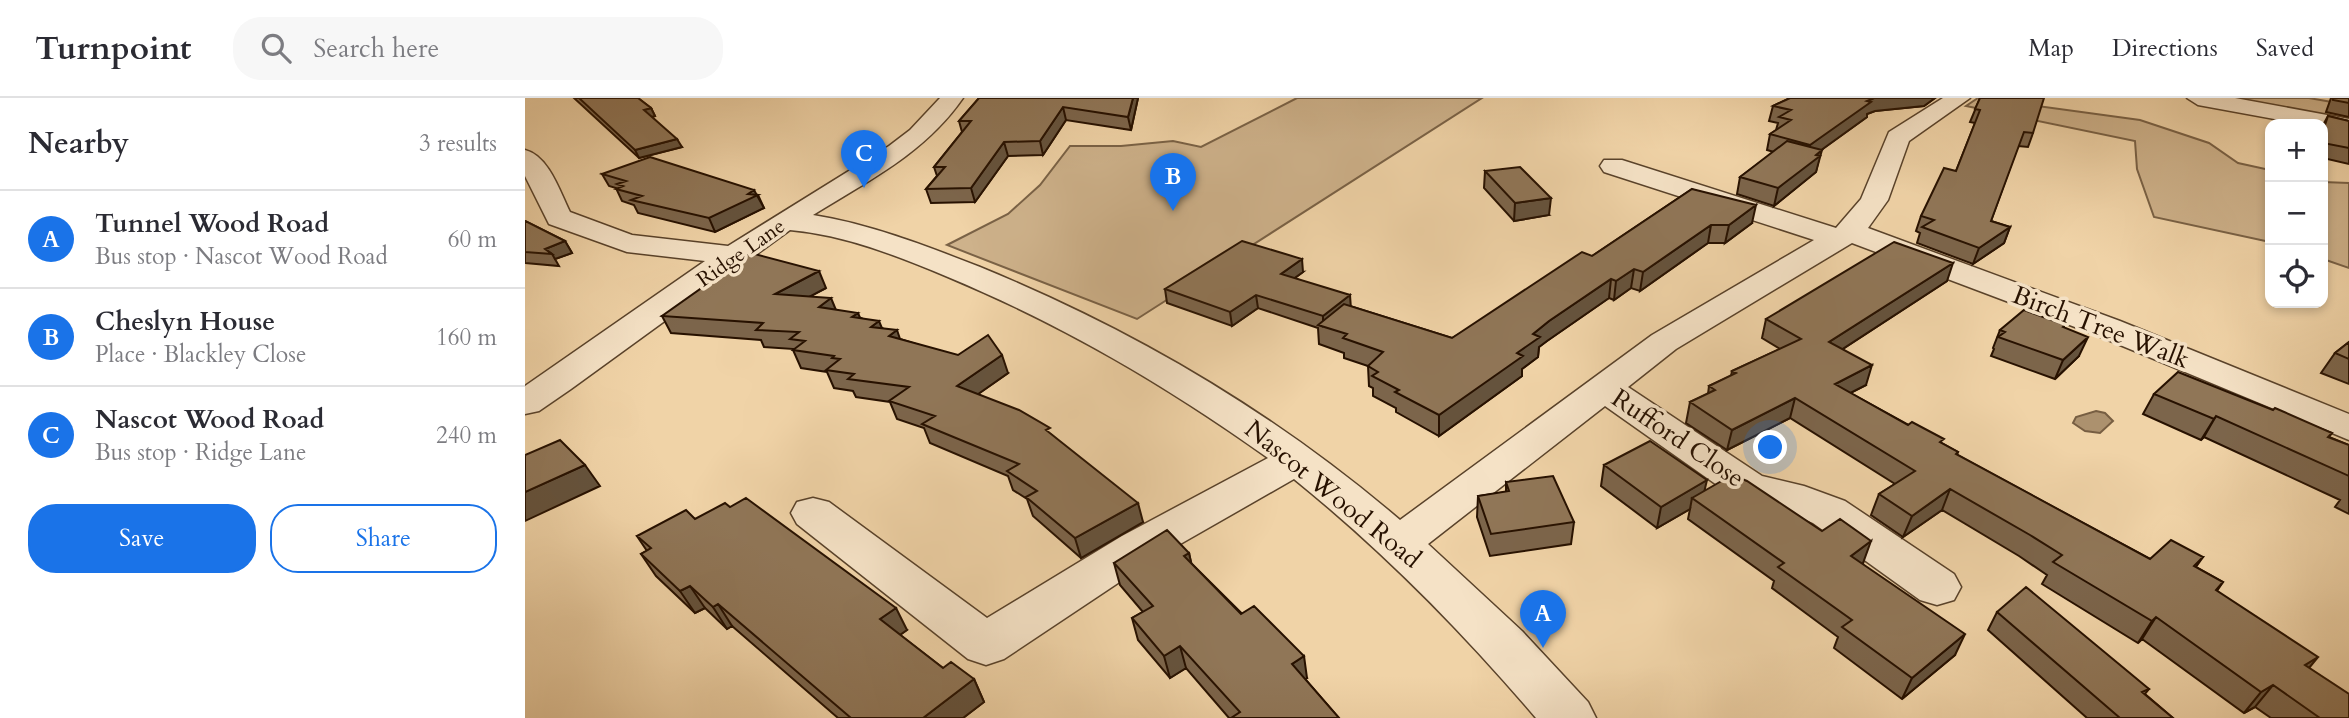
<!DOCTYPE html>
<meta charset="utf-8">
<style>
body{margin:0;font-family:Cardo,serif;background:#f7f7f7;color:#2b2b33}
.controls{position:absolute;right:21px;top:21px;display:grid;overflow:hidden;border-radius:14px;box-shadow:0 4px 10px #0003}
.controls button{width:63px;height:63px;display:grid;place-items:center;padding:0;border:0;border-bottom:2px solid #e1e1e2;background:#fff;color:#2b2b33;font:35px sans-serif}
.you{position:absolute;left:1246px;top:350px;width:24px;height:24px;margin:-18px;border:5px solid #fff;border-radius:50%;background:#1a73e8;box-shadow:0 0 0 10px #1a73e833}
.badge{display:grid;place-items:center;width:46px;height:46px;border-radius:50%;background:#1a73e8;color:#fff;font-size:23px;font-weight:700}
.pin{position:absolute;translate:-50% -58px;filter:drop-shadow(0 2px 4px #0008)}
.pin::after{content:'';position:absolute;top:37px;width:24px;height:21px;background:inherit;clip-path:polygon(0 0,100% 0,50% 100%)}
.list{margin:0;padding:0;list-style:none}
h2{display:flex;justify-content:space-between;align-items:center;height:91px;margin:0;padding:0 28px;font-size:30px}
h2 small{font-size:23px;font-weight:400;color:#7c7c81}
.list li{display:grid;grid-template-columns:46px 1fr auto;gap:21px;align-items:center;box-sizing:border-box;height:98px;padding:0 28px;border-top:2px solid #e1e1e2}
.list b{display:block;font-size:26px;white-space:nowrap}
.list p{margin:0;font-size:23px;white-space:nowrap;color:#7c7c81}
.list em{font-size:23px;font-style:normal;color:#7c7c81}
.actions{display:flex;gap:14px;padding:21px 28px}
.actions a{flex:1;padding:16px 0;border:2px solid #1a73e8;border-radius:28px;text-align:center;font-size:24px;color:#1a73e8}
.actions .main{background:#1a73e8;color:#fff}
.icon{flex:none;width:38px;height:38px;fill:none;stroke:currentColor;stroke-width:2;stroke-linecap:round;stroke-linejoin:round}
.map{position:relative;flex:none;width:1824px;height:620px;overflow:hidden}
header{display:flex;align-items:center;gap:42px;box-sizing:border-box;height:98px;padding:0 35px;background:#fff;border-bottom:2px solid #e1e1e2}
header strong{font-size:33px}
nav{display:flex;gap:38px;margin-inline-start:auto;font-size:24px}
.search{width:490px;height:63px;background:#f7f7f7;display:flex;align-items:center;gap:18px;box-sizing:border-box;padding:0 24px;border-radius:28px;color:#7c7c81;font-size:26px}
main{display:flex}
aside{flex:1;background:#fff}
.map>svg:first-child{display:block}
.green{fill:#ceb28b;stroke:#7a6246;stroke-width:2}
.water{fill:#ac916e;stroke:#775e42;stroke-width:2}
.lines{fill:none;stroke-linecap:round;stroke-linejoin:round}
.minor-casing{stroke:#59422a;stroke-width:3}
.minor{fill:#f5e2c6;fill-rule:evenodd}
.wall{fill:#7c654b;stroke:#271100;stroke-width:2}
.shaded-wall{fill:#65533d;stroke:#271100;stroke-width:2}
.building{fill:#907657;stroke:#271100;stroke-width:2}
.labels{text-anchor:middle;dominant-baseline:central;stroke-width:7;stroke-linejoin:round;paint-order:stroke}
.far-street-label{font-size:21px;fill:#271100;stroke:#f5e2c6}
.street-label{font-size:26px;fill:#271100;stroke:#f5e2c6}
</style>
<header>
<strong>Turnpoint</strong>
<div class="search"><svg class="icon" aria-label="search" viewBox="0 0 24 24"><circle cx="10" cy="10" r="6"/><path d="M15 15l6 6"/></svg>Search here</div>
<nav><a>Map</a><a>Directions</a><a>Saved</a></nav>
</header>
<main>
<aside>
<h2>Nearby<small>3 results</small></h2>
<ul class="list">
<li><span class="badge">A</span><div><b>Tunnel Wood Road</b><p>Bus stop · Nascot Wood Road</p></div><em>60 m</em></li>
<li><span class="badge">B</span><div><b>Cheslyn House</b><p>Place · Blackley Close</p></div><em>160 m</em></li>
<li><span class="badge">C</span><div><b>Nascot Wood Road</b><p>Bus stop · Ridge Lane</p></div><em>240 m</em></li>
</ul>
<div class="actions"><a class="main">Save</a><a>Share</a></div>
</aside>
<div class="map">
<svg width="1824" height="620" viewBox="0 0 1824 620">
<rect width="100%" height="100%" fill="#f0d3a7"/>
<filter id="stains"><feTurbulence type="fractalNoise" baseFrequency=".00286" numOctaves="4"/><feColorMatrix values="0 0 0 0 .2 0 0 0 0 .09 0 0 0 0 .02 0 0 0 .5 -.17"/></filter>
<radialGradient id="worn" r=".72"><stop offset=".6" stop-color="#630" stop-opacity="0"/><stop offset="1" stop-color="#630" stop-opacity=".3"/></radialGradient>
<!-- green -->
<path class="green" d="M772,0H957L612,221L422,147L483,116L515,87L545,48H596L648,43L676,49Z
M1453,0L1615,22L1684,45L1713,65L1745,72V144L1629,119L1612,71L1610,43L1441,8Z
M1689,0H1784L1824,7V25Z
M1798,84L1824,85V170L1798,161Z"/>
<!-- water -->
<path class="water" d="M1571,313L1580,315L1588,323L1575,335L1560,333L1548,325L1551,319Z"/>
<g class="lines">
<defs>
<path id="minor" d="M415,0H438C400,55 343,83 288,117C345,126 401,148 455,169C607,231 750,315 875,422L1127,237L1289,142L1079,74L1075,68L1079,62H1097L1311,130L1336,101L1364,34L1418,0H1445L1384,43L1363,102L1343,130L1595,223L1824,316V342L1571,237L1327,145L1151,251L1103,289L1237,378L1279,388L1320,403L1429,476L1436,489L1429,502L1412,507L1395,502L1288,425L1253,410L1209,399L1080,308L903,446L997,533L1063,604L1071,620H1011C937,533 858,453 769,381L629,461L479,561L461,567L443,561L272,426L266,415L272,404L288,400L304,404L462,520L597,438L743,360C640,287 540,228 423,179C373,158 320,137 265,132L46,291L14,313L0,316V288L180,163L102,154L24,126L0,78V52C24,58 35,94 45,114L107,137L203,148L364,48L385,32Z
M1662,0H1710L1824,21V35L1798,30V26H1777L1673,7Z"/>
</defs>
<!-- minor casing -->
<use href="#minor" class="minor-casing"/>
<!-- minor -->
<use href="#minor" class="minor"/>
</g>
<!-- wall -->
<path class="wall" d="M49,0H113L126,10L130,18L127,19L157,49L114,60Z
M454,0H613L606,32L541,22L518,57L483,58L450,104L406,105L401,91L412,78L409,69L437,34L434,23Z
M1265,0H1410L1399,8L1350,13L1342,16V19L1296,52L1291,74L1249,108L1212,96L1215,79L1249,54L1242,52L1245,36L1251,32L1253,25L1244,23L1248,8Z
M1455,0L1508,35L1503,49L1493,48L1466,123L1485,129L1479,145L1448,166L1392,145L1395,135L1391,133L1396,118L1431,73L1450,25L1445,24Z
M1806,0H1824V19L1801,14Z
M1803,18L1824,23V66L1798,60V27Z
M960,73L1024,117L989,123L959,90Z
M77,76L233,97L239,110L190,134L113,115L109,107L97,103L91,90L84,88Z
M1167,91L1227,125L1200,145H1183L1115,193L1106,190L1089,202L1084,200L1022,243L1014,249L1013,259L997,271V278L914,338L871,314V310L848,298V290L844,288L843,268L819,260V255L794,246L793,230L733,210L707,228L642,205L640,191L778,174L770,180L825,208L927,240L1067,158Z
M0,123L40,143L47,155L30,161L34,168L0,165Z
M1422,183L1318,251L1341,287L1325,295L1433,354L1432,357L1625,461L1678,459L1671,469L1698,484L1692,493L1784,570L1824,620H1746L1730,609L1719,615L1617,541L1613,545L1517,486L1522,477L1494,458L1417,412L1378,439L1346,417L1354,396L1370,386L1265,320L1202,352L1161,325L1165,304L1183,296L1184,288L1206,278L1207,273L1255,251L1237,240L1241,221Z
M301,190L285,198L311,212L336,220L357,230L375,241L483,275L453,296L527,337L618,424L556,460L508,418L502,401L488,392L483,378L405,345L399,330L372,321L365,304L331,299L328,293L309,290L302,274L276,270L268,252L269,251L239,249L236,242L146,235L137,218Z
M1539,229L1554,258L1530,281L1466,258L1469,251L1468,250L1475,232Z
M1824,244V286L1796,275L1810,255Z
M1629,296L1748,312L1807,335L1804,339L1824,347V416L1810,409L1815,402L1679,339L1676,342L1618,316Z
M1079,367L1180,392L1338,465L1337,466L1430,557L1377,601L1309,550L1313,539L1247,490L1249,483L1163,421L1165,411L1132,430L1076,388Z
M981,384L1049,424L1046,446L965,458L952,419L953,398L981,394Z
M170,421L382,532L375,537L418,570L449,581L459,604L438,620H313L207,528L202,531L180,510L170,515L131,478L116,456L122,453L112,438Z
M664,455L666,465L782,580L780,581L814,620H704L661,570L645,580L613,542L607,520L618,514L595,487L589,465Z
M1472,514L1624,591L1620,596L1648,620H1562L1463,532Z"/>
<!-- shaded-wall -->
<path class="shaded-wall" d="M608,0H613L606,32L603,19Z
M1349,0H1410L1399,8L1350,13L1342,16V19L1281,63L1285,47L1342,3Z
M538,9L541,22L518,57L515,43Z
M126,10L130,18L123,20L119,12Z
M152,41L157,49L114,60L110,52Z
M479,44L483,58L450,104L446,90Z
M1297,52L1291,74L1249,108L1253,90Z
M229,92L239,110L190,134L184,120Z
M1026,100L1024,117L989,123L990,105Z
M1231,107L1227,125L1200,145L1204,127Z
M1186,127L1183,145L1115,193L1118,174Z
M1485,129L1479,145L1448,166L1454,150Z
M40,143L47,155L30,161L27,156L20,151Z
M777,161L778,174L757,189L756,176Z
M1428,165L1422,183L1299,263L1304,244Z
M1109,171L1106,190L1089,202L1091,183Z
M294,173L301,190L258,213L250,196Z
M1086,181L1084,200L1022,243L1014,249L1013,259L997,271V278L914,338V317L992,255L1008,236L1024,223Z
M731,197L733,210L707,228L705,214Z
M825,197L826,211L798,228V218Z
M306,200L313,217L294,209Z
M333,215L340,232L327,219Z
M354,223L361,240L346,229Z
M372,232L378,250L364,238Z
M1563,239L1554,258L1530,281L1538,262Z
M477,257L483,275L439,306L432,288Z
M1347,267L1341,287L1304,306L1310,286Z
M1270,300L1265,320L1202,352L1207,332Z
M1691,318L1679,339L1676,342L1689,321Z
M60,367L75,388L0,423V394Z
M1182,382L1177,403L1167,400L1165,411L1132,430L1136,409Z
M1425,391L1417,412L1378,439L1387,418Z
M613,405L618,424L556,460L550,440Z
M1346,443L1338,465L1318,479L1326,458Z
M664,455L669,477L659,458Z
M165,488L180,510L170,515L155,493Z
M193,506L207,528L202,531L188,509Z
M371,510L382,532L366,543L355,521Z
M1631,519L1617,541L1613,545L1627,523Z
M1440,536L1430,557L1377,601L1387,580Z
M655,548L661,570L645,580L639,558Z
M779,558L782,580L770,589L767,566Z
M1793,559L1775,581L1780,567Z
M449,581L459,604L438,620H398Z
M1748,587L1730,609L1719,615L1736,594Z"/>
<!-- building -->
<path class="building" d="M54,0H113L126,10L119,12L152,41L110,52Z
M454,0H608L603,19L538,9L515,43L479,44L446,90L401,91L420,69H409L446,23H434Z
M1265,0H1349L1342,3L1346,4L1285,47L1245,36L1266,22L1254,19L1266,12L1248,8Z
M1455,0H1519L1508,35L1499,34L1466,123L1485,129L1454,150L1397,129L1409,122L1396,118L1419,70L1431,73L1455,12L1450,11Z
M1808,0H1824V5L1808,2Z
M1803,18L1824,23V50L1798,45V33Z
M1262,43L1297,52L1291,57L1295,58L1253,90L1215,79Z
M125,59L229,92L223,96L233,97L184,120L106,102L117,98L91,91L98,88L92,86L101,83L77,76Z
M995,69L1026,100L990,105L960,73Z
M1167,91L1231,107L1204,127H1186L1118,174L1109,171L1091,183L1086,181L1024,223L1008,236L1015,239L992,255L998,258L914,317L870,294L874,292L847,278L853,274L843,268L858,254L818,240L822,236L793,227L819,206L927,240L1057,154L1067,158Z
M0,123L40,143L20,151L27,156L0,154Z
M717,143L777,161L756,176L825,197L798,218L731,197L705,214L640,191Z
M1369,144L1428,165L1304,244L1347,267L1310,286L1383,327L1387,324L1419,341L1415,344L1433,354L1431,356L1625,461L1646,442L1678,459L1669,468L1698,484L1691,492L1793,559L1780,567L1824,596V620H1795L1748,587L1736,594L1631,519L1627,523L1528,464L1537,457L1505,437L1425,391L1387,418L1354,396L1390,373L1270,300L1207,332L1165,304L1190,292L1184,288L1211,275L1207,273L1276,241L1241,221Z
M226,155L294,173L250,196L306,200L294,209L333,215L327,219L354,223L346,229L372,232L364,238L433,257L463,237L477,257L432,288L494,312L525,330L521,332L613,405L550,440L501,399L512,393L482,373L494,366L397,326L410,318L364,303L384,289L323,281L329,276L301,272L315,261L307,260L309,258L268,252L280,243L265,241L274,234L231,232L238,225L137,218Z
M1499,212L1540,227L1538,229L1563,239L1538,262L1473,239L1480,234L1475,232Z
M1824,244V261L1810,255Z
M1653,274L1748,312L1750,310L1807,335L1803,339L1824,347V378L1691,318L1689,321L1629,296Z
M35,342L60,367L0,394V357Z
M1125,343L1182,382L1136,409L1079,367Z
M1207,377L1222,383L1297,433L1315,421L1346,443L1326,458L1440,536L1387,580L1317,529L1327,522L1253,469L1259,465L1167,400Z
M1028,378L1049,424L966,436L953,398L984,393L981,384Z
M221,400L371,510L355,521L418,570L426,564L449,581L398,620H326L193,506L188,509L165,488L155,493L116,456L126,450L112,438L161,412L170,421L200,405L205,409Z
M642,432L664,455L659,458L716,516L729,508L779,558L767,566L814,620H706L715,614L655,548L639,558L607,520L628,508L589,465Z
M1501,489L1624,591L1617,594L1648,620H1595L1472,514Z"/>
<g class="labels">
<!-- far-street labels -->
<g class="far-street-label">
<text transform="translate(216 155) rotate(-35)">Ridge Lane</text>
</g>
<!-- street labels -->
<g class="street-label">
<text transform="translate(1576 229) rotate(21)">Birch Tree Walk</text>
<text transform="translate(1153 340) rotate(34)">Rufford Close</text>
<text transform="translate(808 396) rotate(39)">Nascot Wood Road</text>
</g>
</g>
<rect width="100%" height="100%" filter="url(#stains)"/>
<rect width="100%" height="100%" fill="url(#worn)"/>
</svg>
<div class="controls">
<button>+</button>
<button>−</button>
<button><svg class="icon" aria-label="locate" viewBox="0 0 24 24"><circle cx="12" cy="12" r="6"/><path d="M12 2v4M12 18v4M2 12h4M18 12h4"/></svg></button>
</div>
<div class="you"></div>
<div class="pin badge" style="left:1018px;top:550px">A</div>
<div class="pin badge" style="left:648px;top:113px">B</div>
<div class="pin badge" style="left:339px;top:90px">C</div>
</div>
</main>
